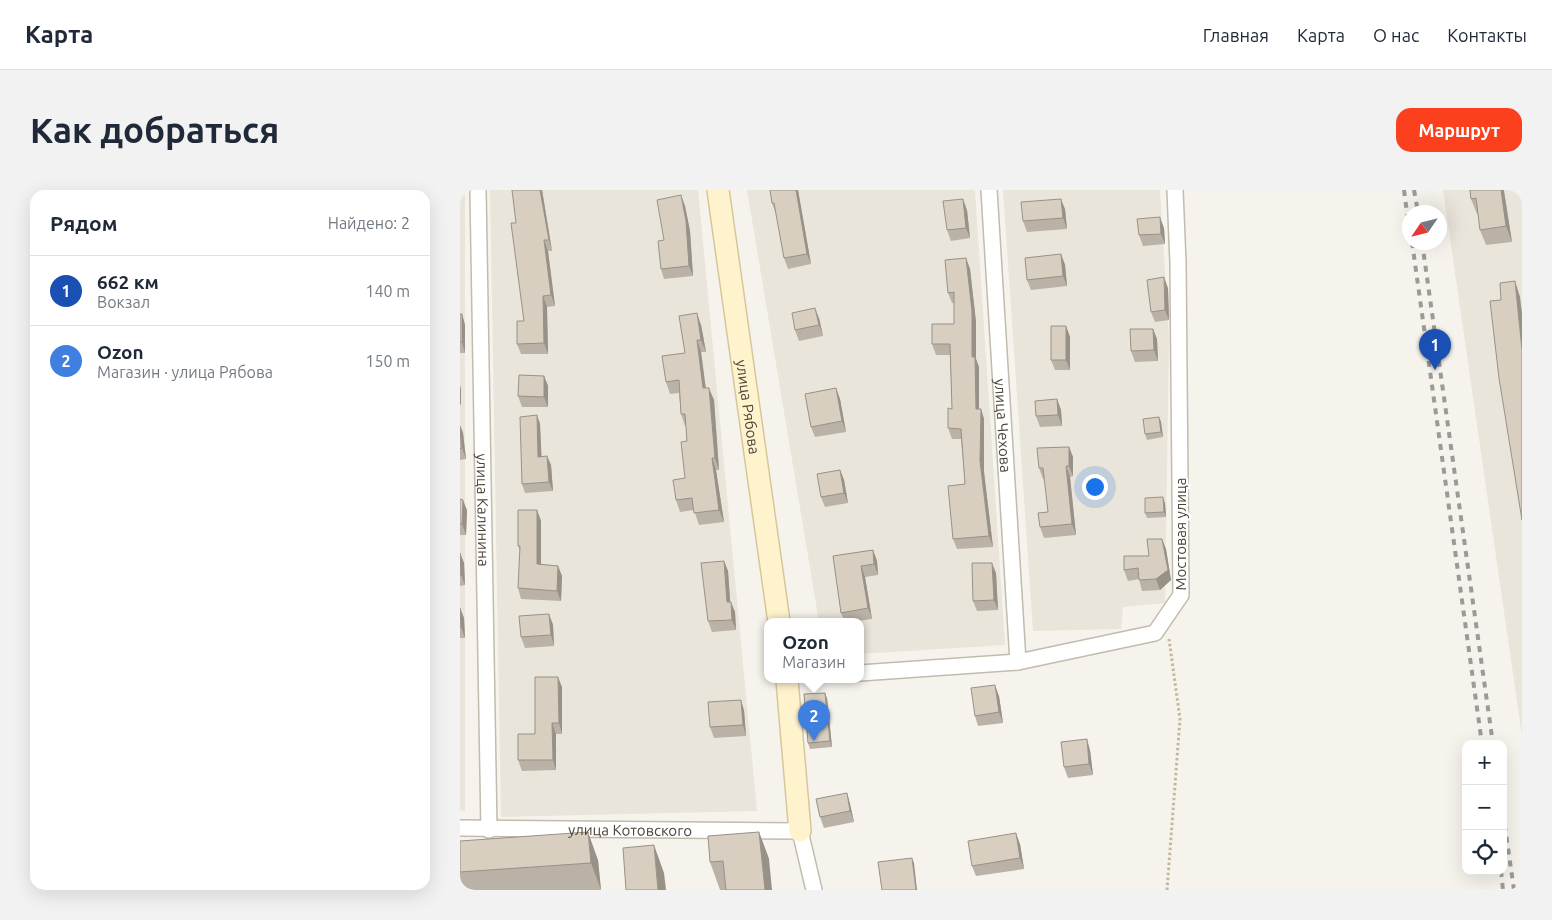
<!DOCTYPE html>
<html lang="ru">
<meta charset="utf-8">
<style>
body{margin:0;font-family:Ubuntu,sans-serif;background:#f2f2f3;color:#1f2937}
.controls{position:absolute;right:15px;bottom:15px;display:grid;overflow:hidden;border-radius:10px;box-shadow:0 5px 20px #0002}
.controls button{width:45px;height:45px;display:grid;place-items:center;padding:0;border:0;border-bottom:1px solid #e0e1e3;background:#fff;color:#1f2937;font:25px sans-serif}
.compass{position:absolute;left:942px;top:15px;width:45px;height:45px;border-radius:50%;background:#fff;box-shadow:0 5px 20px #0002;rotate:235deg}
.you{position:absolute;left:634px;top:296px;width:18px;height:18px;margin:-12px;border:4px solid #fff;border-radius:50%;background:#1a73e8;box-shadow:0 0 0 8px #1a73e833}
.badge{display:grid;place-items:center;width:32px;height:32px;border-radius:50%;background:#fc3f1d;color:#fff;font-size:16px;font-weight:700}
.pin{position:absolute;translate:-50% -41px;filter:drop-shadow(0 1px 2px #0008)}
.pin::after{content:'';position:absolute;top:26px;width:18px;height:15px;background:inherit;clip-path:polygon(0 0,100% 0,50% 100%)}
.popup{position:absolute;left:304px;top:428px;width:100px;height:65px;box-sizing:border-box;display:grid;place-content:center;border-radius:10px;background:#fff;filter:drop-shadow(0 1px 4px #0005);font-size:16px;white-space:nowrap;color:#747a83}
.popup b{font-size:19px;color:#1f2937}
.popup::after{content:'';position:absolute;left:50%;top:100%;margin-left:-10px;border:10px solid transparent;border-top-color:#fff}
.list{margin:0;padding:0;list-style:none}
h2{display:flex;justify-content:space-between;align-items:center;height:65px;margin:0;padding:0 20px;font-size:21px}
h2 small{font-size:16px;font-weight:400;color:#747a83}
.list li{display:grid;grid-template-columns:32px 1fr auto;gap:15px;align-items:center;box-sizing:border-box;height:70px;padding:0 20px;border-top:1px solid #e0e1e3}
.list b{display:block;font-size:19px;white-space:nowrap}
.list p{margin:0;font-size:16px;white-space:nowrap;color:#747a83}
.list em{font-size:16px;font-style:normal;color:#747a83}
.icon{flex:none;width:28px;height:28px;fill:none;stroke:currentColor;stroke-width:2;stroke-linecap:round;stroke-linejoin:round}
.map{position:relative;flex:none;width:1062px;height:700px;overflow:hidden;border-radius:15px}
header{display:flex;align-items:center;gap:30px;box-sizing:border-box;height:70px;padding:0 25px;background:#fff;border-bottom:1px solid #e0e1e3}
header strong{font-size:24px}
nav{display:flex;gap:28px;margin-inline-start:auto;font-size:18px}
.intro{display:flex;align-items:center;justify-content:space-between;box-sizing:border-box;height:120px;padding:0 30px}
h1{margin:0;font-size:35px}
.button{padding:12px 22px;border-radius:15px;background:#fc3f1d;color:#fff;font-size:18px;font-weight:700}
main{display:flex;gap:30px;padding:0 30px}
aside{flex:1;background:#fff;border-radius:15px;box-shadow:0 5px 20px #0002}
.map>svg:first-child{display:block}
.residential{fill:#eae5da}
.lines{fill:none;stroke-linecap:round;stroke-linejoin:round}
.street-casing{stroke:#c2bbae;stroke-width:18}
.secondary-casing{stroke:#d6c79b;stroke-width:24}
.path{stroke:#c4b79f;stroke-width:3;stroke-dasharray:2.5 2.5;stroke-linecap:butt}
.street{stroke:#fff;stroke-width:15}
.secondary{stroke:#fff3cd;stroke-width:21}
.rail{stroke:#9a9a9a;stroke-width:4;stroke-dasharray:6 6;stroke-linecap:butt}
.wall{fill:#bab2a6}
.shaded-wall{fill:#979187}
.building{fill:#d8cfc1;stroke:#979187}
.labels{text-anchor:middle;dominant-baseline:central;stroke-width:4.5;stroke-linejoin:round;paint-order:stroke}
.street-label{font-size:15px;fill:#4b4439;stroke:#fff}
</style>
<header>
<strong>Карта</strong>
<nav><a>Главная</a><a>Карта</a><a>О нас</a><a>Контакты</a></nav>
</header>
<div class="intro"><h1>Как добраться</h1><a class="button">Маршрут</a></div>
<main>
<aside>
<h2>Рядом<small>Найдено: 2</small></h2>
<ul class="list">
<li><span class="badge" style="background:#1a4fb4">1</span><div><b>662 км</b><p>Вокзал</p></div><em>140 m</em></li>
<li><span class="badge" style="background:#3f7fe0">2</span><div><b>Ozon</b><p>Магазин · улица Рябова</p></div><em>150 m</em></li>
</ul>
</aside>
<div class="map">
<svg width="1062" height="700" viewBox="0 0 1062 700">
<rect width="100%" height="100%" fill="#f6f3ec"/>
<!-- residential -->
<path class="residential" d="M0,0H5V621L0,620Z
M30,0H238L297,621L41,627Z
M287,0H515L545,455L400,464V432H359Z
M543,0H700L709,146L705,413L663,417L661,439L573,441Z
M983,0H1062V546Z"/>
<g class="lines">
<defs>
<g id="street">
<path id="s1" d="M18,0L29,640"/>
<path id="s2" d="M529,0L558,472"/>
<path d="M400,483L558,472L695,443L721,405L718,73L715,0"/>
<path id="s3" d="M0,638L340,641L354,700"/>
</g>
<g id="secondary">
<path id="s4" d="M258,0L319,432"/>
<path d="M327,490L340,641"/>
</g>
</defs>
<!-- street casing -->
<use href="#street" class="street-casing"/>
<!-- secondary casing -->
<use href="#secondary" class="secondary-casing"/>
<!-- path -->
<path class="path" d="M707,700L720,529L709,449"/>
<!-- street -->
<use href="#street" class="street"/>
<!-- secondary -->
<use href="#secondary" class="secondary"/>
<!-- rail -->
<path class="rail" d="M944,0L949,38
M954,0L958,22
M952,52L1022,554
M962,52L1033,554
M1043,623L1054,700
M1041,681L1043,700"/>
</g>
<!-- wall -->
<path class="wall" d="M82,0L92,61H88L95,116L87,117L88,164H61L57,154L64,131Z
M310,0H338L351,74L328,79L324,68L316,24L312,13Z
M1010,0H1044L1052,52L1026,55L1020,40L1018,24H1017L1011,9Z
M225,16L230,41L233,86L204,89L201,79L204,50Z
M605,19L607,39L567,42L563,31Z
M507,20L510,48L491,51L487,40Z
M704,38L705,54L683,56L679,45Z
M601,64L605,75L607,96L571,100L567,90Z
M506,68L510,79L516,132V169L519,177V219H521L524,229V282L533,357L497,359L493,349L505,294L501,249H492L488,238L492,219L490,165H476L472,154L494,134V113H492L488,103Z
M708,98L709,130L695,132L691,122Z
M0,124H2L5,135V163H0Z
M359,128L363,146L339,151L335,140Z
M241,135L246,162H241L246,198L254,210L259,280H256L264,332L239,335L234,320L220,322L216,310L225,288L227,251L226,236H225L221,224L219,203L210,204L206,192L225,163Z
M606,136L610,147V180H595L591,170Z
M693,139L697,149L698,171L675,172L671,161Z
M84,186L88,196V217H62L58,206Z
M376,198L380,209L386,242L355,247L351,237Z
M597,209L601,220L602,236L580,237L576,226Z
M77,225L80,234L81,267L87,266L91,275L93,301L65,303L62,294Z
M699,227L701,232L703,247L687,250L685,244Z
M0,235L3,243L6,269L0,270Z
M609,257L613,267V286L610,287L616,345L584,348L580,337L588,322L585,289H583L579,278Z
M380,280L384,290L388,313L365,317L361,307Z
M0,309L7,320L6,345H0Z
M705,313L706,327L687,328L685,323Z
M77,320L81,331V375L98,376L102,386L101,411L61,409L58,398L60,360L58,356Z
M706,359L711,390L700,400L682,401L679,389L668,391L664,380L689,366Z
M413,360L417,371L418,385L405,387L412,429L390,432H385L381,423L373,366Z
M0,363L4,373L5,395L0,396Z
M264,371L268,381L270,412L275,422L276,440L252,442L248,431Z
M536,383L538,420L517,421L513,411Z
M0,418L4,428L5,448H0Z
M89,424L93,435L94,456L65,458L61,447Z
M102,497V544H96V580L62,581L58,570L75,544Z
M539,506L543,533L518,536L515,526Z
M367,508L372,557L350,559L348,553Z
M284,520L286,546L254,548L250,537Z
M630,560L633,585L608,588L604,577Z
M387,603L390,614L394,632L364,638L360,627Z
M299,642L309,669L266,700H260L250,672Z
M0,651L138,670L141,700H0Z
M560,654L564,679L516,686L512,676Z"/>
<!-- shaded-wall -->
<path class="shaded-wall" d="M80,0H82L92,61L89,50Z
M336,0H338L351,74L347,64Z
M1041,0H1044V2L1052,52L1046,36Z
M221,5L225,16L230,41L233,86L229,76Z
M503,9L507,20L510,48L506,38Z
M601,9L605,19L607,39L603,28Z
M700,27L704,38L705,54L701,44Z
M84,50L88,61L95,116L91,105Z
M601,64L605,75L607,96L603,86Z
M506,68L510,79L516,132V169L519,177V229L516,219Z
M704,87L708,98L709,130L705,120Z
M1055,91L1060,107L1062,123V160Z
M83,106L87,117L88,164L84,153Z
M355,118L359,128L363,146L359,135Z
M237,123L241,135L246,162L241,150Z
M2,124L5,135V163L2,152Z
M606,136L610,147V180L606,170Z
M693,139L697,149L698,171L694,160Z
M237,150L241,162L247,210L243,198Z
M84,186L88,196V217L84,207Z
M0,195L1,199V216L0,213Z
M249,198L254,210L259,280L255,268Z
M376,198L380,209L386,242L382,231Z
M597,209L601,220L602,236L598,225Z
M521,219L524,229V282L533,357L529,346L520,271Z
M77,225L80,234L82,276L78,267Z
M699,227L701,232L703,247L701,242Z
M0,235L3,243L6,269L2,258Z
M609,257L613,267V286L609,276Z
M87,266L91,275L93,301L89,292Z
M252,268L256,280L264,332L259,320Z
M606,276L610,287L616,345L612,334Z
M380,280L384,290L388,313L384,303Z
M703,307L705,313L706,327L704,322Z
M3,310L7,320L6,345L2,334Z
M77,320L81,331V385L77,374Z
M702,349L706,359L711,390L700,400L696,389Z
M413,360L417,371L418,385L414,374Z
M0,363L4,373L5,395L1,385Z
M264,371L268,381L271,423L267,412Z
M532,373L536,383L538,420L534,410Z
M98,376L102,386L101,411L97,401Z
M401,376L405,387L412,429L408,418Z
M271,412L275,422L276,440L272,430Z
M0,418L4,428L5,448L1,437Z
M89,424L93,435L94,456L91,445Z
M98,487L102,497V544L99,533Z
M535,495L539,506L543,533L539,522Z
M365,503L367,508L372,557L370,551Z
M281,510L284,520L286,546L283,535Z
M92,533L96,544V580L93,570Z
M627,549L630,560L633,585L629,574Z
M387,603L390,614L394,632L390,621Z
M128,642L138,670L141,700L131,673Z
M299,642L309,669L312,700H305Z
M556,643L560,654L564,679L560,668Z
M194,655L204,683L206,700H198Z
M452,668L454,673L457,700H456Z"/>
<!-- building -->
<path class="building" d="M52,0H80L89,50H84L91,105L83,106L84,153L57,154V131H64L51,33H56Z
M310,0H336L347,64L324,68L314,13H312Z
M1010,0H1041L1046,36L1020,40L1016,8L1011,9Z
M221,5L226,31L229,76L201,79L198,51L204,50L197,10Z
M503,9L506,38L487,40L483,11Z
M601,9L603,28L563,31L561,12Z
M700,27L701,44L679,45L677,29Z
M601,64L603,86L567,90L565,68Z
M506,68L512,121V167H515L516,219H521L520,271L529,346L493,349L488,296L505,294L501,239L488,238V218L492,219L490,154H472V134H494V102L488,103L485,70Z
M704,87L705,120L691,122L687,90Z
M1055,91L1062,160V330L1039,188L1030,111L1041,110L1040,93Z
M355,118L359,135L335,140L332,123Z
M237,123L241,150H237L243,198H249L255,268H252L259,320L234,323L232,308L216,310L213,290L225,288L221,252L227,251L225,224H221L219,190L206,192L202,166L225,163L219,126Z
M0,124H2V152H0Z
M591,136H606V170H591Z
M670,139H693L694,160L671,161Z
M59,185L84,186V207L58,206Z
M376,198L382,231L351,237L345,204Z
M597,209L598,225L576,226L575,211Z
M77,225L78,267L87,266L89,292L62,294L60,227Z
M699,227L701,242L685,244L683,229Z
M0,240L2,258L0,259Z
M609,257V276H606L612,334L580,337L578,323L588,322L583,278H579L577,258Z
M380,280L384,303L361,307L357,284Z
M703,307L704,322L685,323V308Z
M0,309L3,310L2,334H0Z
M58,320H77V374L98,376L97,401L58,398L60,356H58Z
M687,349H702L708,380L696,389L679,390L678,378L664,380V366H689Z
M413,360L414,374L401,376L408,418L381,423L373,366Z
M0,363L1,385H0Z
M264,371L267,412H271L272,430L248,431L241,373Z
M512,373H532L534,410L513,411Z
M0,418L1,437H0Z
M89,424L91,445L61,447L59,426Z
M75,487H98L99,533H92L93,570H58V544H75Z
M535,495L539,522L515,526L511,498Z
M365,503L370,551L348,553L344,504Z
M281,510L283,535L250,537L248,512Z
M627,549L629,574L604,577L601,552Z
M387,603L390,621L360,627L356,609Z
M128,642L131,673L0,682V651Z
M299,642L305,700H266L263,671L250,672L248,646Z
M556,643L560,668L512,676L508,651Z
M194,655L198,700H166L163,658Z
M452,668L456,700H422L418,672Z"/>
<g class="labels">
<!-- street labels -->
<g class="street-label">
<text stroke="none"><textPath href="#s4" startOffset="219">улица Рябова</textPath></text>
<text stroke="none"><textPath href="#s2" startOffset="236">улица Чехова</textPath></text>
<text stroke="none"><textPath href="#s1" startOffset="320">улица Калинина</textPath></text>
<text transform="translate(720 344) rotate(-90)">Мостовая улица</text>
<text stroke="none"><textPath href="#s3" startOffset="170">улица Котовского</textPath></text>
</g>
</g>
</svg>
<div class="controls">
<button>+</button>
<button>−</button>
<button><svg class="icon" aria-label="locate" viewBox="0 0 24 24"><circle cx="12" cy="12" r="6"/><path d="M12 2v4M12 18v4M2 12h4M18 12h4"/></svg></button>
</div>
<svg class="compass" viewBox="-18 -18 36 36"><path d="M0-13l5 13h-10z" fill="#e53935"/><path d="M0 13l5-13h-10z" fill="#747a83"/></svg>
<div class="you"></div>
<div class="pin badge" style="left:975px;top:180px;background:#1a4fb4">1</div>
<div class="pin badge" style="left:354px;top:551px;background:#3f7fe0">2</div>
<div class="popup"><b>Ozon</b>Магазин</div>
</div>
</main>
